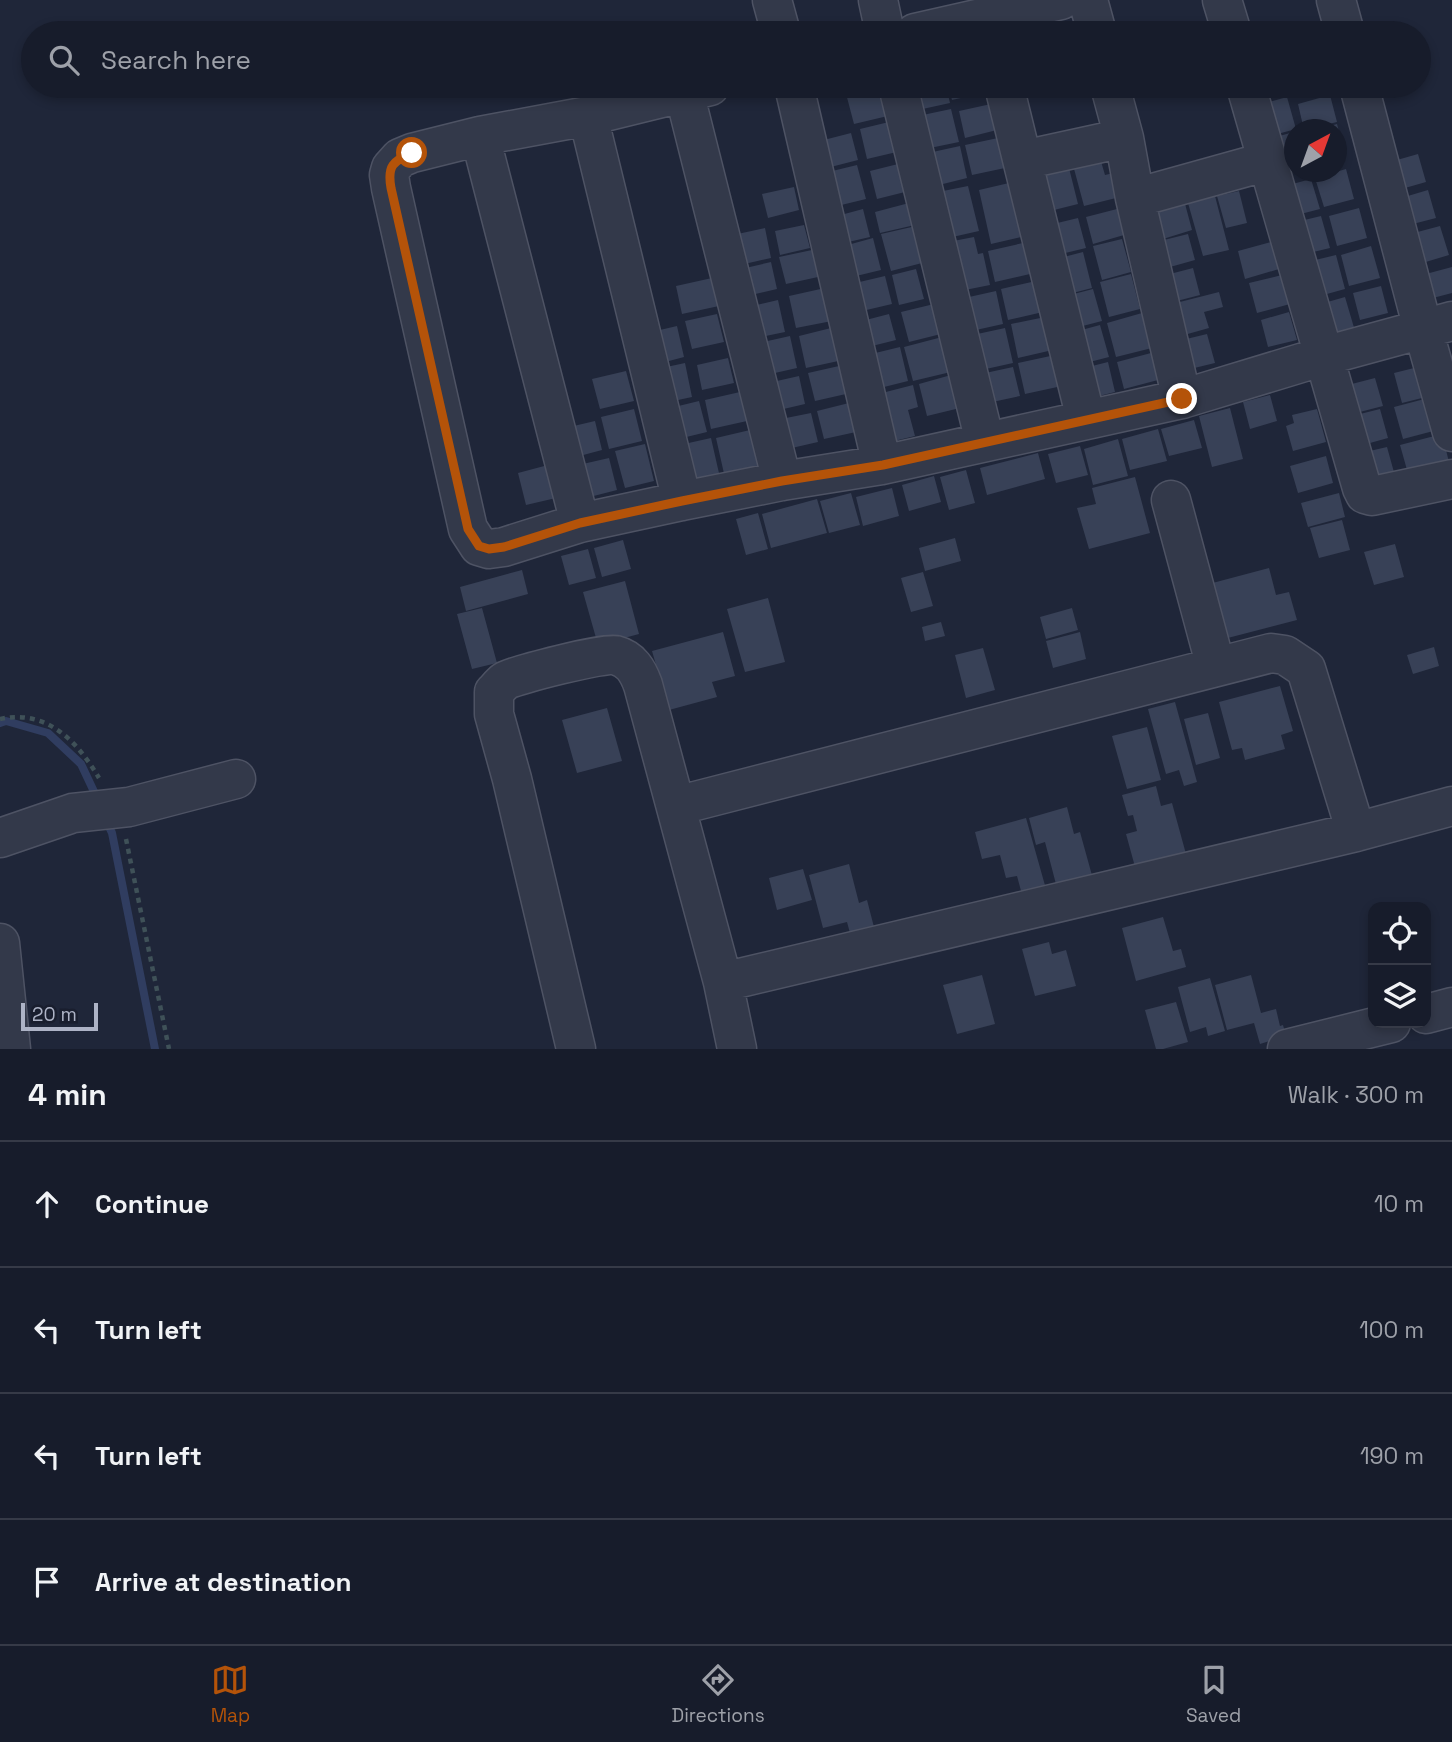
<!DOCTYPE html>
<meta charset="utf-8">
<style>
body{margin:0;font-family:"Space Grotesk",sans-serif;background:#202533;color:#f1f3f6}
.controls{position:absolute;right:21px;bottom:21px;display:grid;overflow:hidden;border-radius:14px;box-shadow:0 4px 10px #0003}
.controls button{width:63px;height:63px;display:grid;place-items:center;padding:0;border:0;border-bottom:2px solid #363a47;background:#171c2b;color:#f1f3f6;font:35px sans-serif}
.compass{position:absolute;left:1284px;top:119px;width:63px;height:63px;border-radius:50%;background:#171c2b;box-shadow:0 4px 10px #0003;rotate:41deg}
.scale{position:absolute;left:21px;bottom:18px;width:77px;box-sizing:border-box;padding-left:7px;border:4px solid #adb3c6;border-top:0;font-size:19px;line-height:24px;white-space:nowrap;color:#adb3c6;-webkit-text-stroke:5px #191e2e;paint-order:stroke}
.stop{position:absolute;width:21px;height:21px;margin:-16px;border:5px solid #b45309;border-radius:50%;background:#fff}
.stop.end{background:#b45309;border-color:#fff;box-shadow:0 2px 7px #0008}
.list{margin:0;padding:0;list-style:none}
h2{display:flex;justify-content:space-between;align-items:center;height:91px;margin:0;padding:0 28px;font-size:30px}
h2 small{font-size:23px;font-weight:400;color:#9ea1a9}
.list li{display:grid;grid-template-columns:46px 1fr auto;gap:21px;align-items:center;box-sizing:border-box;height:126px;padding:0 28px;border-top:2px solid #363a47}
.list b{display:block;font-size:26px;white-space:nowrap}
.list em{font-size:23px;font-style:normal;color:#9ea1a9}
.icon{flex:none;width:38px;height:38px;fill:none;stroke:currentColor;stroke-width:2;stroke-linecap:round;stroke-linejoin:round}
.map{position:relative;flex:none;width:1452px;height:1049px;overflow:hidden}
.search{position:absolute;background:#171c2b;box-shadow:0 4px 10px #0003;left:21px;right:21px;top:21px;height:77px;display:flex;align-items:center;gap:18px;box-sizing:border-box;padding:0 24px;border-radius:38px;color:#9ea1a9;font-size:26px}
.sheet{height:595px;background:#171c2b}
nav{display:flex;justify-content:space-around;align-items:center;box-sizing:border-box;height:98px;border-top:2px solid #363a47;background:#171c2b;font-size:19px;color:#9ea1a9}
nav a{display:grid;justify-items:center;gap:4px}
nav .on{color:#b45309}
.map>svg:first-child{display:block}
.lines{fill:none;stroke-linecap:round;stroke-linejoin:round}
.stream{stroke:#303d60;stroke-width:8}
.building{fill:#384157}
.minor-casing{stroke:#4e5364;stroke-width:41}
.path{stroke:#3f5158;stroke-width:4.5;stroke-dasharray:5 5;stroke-linecap:butt}
.minor{stroke:#33394a;stroke-width:38}
.route{stroke:#b45309;stroke-width:9}
</style>
<div class="map">
<svg width="1452" height="1049" viewBox="0 0 1452 1049">
<rect width="100%" height="100%" fill="#1f2639"/>
<g class="lines">
<!-- stream -->
<path class="stream" d="M0,723L6,721L48,733L81,764L97,798
M106,820L112,833L155,1049"/>
</g>
<!-- building -->
<path class="building" d="M844,86H876L877,91L885,89L892,115L854,124Z
M912,86H946L950,103L918,110Z
M948,86H986L987,92L952,100Z
M1254,86H1285L1286,92L1258,100Z
M1292,86H1323V87L1294,94Z
M1330,95L1337,122L1304,130L1298,104Z
M1287,97L1296,129L1266,137L1258,105Z
M991,104L997,130L965,138L959,111Z
M951,109L959,142L925,149L918,116Z
M893,121L901,151L867,159L860,129Z
M1337,124L1344,151L1336,153V130L1320,129Z
M1294,132V164L1274,170L1265,140Z
M851,133L858,160L823,169L816,142Z
M998,138L1005,168L972,175L965,145Z
M960,146L967,178L935,186L928,153Z
M1418,154L1426,182L1398,190L1390,162Z
M1100,158L1105,175L1118,172L1124,196L1084,206L1073,165Z
M906,162L913,190L877,199L870,171Z
M857,165L866,199L829,208L820,174Z
M1069,168L1078,204L1046,212L1036,177Z
M1346,169L1354,199L1324,207L1315,178Z
M1311,179L1320,209L1293,216L1285,186Z
M1009,183L1021,237L991,244L979,190Z
M968,186L979,231L948,238L938,192Z
M794,187L799,210L768,218L762,194Z
M1428,190L1436,218L1409,225L1401,198Z
M1239,191L1247,223L1226,228L1217,196Z
M1215,196L1229,250L1203,256L1188,203Z
M1184,200L1192,230L1163,239L1154,208Z
M909,203L915,225L880,233L875,212Z
M1359,208L1367,238L1337,246L1329,216Z
M863,209L870,237L844,243L837,216Z
M1117,209L1124,235L1093,244L1086,217Z
M1321,216L1330,248L1305,254L1296,222Z
M1078,218L1086,248L1057,255L1049,225Z
M804,225L810,248L780,255L775,231Z
M916,226L926,262L891,271L881,234Z
M1440,226L1449,255L1419,264L1410,234Z
M765,228L771,258L740,265L733,235Z
M1188,234L1195,260L1163,269L1156,242Z
M974,237L978,254L983,253L990,285L960,291L948,242Z
M873,238L881,270L852,277L844,246Z
M1122,239L1131,272L1102,280L1093,246Z
M1271,242L1279,269L1245,279L1238,251Z
M1023,243L1030,274L995,282L988,251Z
M1371,246L1380,278L1349,286L1341,255Z
M812,250L818,277L786,284L779,257Z
M1083,252L1092,288L1065,295L1056,259Z
M1336,255L1345,289L1316,297L1307,262Z
M771,262L777,289L747,296L741,269Z
M1452,267V293L1429,299L1422,275Z
M1193,268L1200,295L1173,302L1166,275Z
M916,269L924,299L899,305L892,275Z
M1131,274L1140,309L1109,317L1100,282Z
M1282,275L1290,304L1257,313L1249,283Z
M885,276L892,304L858,312L851,284Z
M712,278L719,306L682,314L676,286Z
M1036,281L1043,312L1008,320L1001,289Z
M1381,286L1388,313L1360,320L1353,293Z
M825,288L832,321L796,328L789,296Z
M1093,289L1102,321L1075,328L1066,296Z
M996,291L1003,324L967,332L960,299Z
M1219,292L1223,307L1204,312L1209,328L1177,337L1168,305Z
M1345,297L1355,331L1326,338L1317,305Z
M778,300L785,332L756,338L748,307Z
M934,304L941,334L909,342L901,312Z
M1289,312L1297,340L1268,347L1261,320Z
M1142,313L1152,348L1116,357L1107,323Z
M717,314L724,342L692,349L685,321Z
M889,314L896,340L868,347L862,321Z
M1050,316L1057,349L1018,358L1011,324Z
M1100,325L1109,357L1082,364L1074,332Z
M677,326L684,357L654,365L647,333Z
M835,327L843,360L806,368L799,336Z
M1005,328L1013,363L977,371L968,336Z
M1207,334L1215,363L1186,370L1178,341Z
M790,336L797,368L766,375L758,343Z
M946,336L955,371L913,381L904,347Z
M900,347L908,381L876,389L867,355Z
M1151,353L1158,380L1124,389L1117,362Z
M1055,355L1062,386L1025,394L1018,363Z
M728,358L734,383L702,390L697,365Z
M1108,362L1115,392L1091,398L1084,368Z
M685,363L692,397L664,403L657,369Z
M839,366L846,394L815,401L808,373Z
M1422,366L1430,396L1402,403L1394,373Z
M1013,367L1020,396L983,404L976,375Z
M626,371L634,401L600,409L592,379Z
M951,375L960,408L927,416L919,384Z
M799,376L805,404L775,411L768,383Z
M1375,378L1383,406L1352,414L1344,386Z
M913,385L918,407L908,410L915,436L890,442L878,394Z
M740,392L747,421L711,429L705,400Z
M1270,395L1277,421L1250,429L1243,402Z
M1432,397L1441,429L1403,439L1394,407Z
M699,401L707,432L674,440L666,409Z
M849,403L856,432L824,439L817,411Z
M1230,408L1243,459L1212,467L1199,416Z
M634,409L642,441L609,449L601,417Z
M1317,409L1326,442L1293,451L1286,426L1294,423L1292,415Z
M1380,409L1388,438L1359,446L1352,416Z
M811,413L818,442L783,450L776,420Z
M1194,420L1202,448L1169,456L1161,429Z
M595,421L602,450L572,458L565,428Z
M1158,429L1167,461L1130,470L1122,439Z
M750,430L759,470L725,478L716,438Z
M1442,434L1450,466L1409,477L1400,445Z
M711,438L721,482L685,490L675,446Z
M1118,439L1128,476L1093,485L1084,449Z
M645,444L654,481L625,488L615,451Z
M1080,446L1088,475L1056,483L1048,454Z
M1387,447L1397,483L1371,489L1361,453Z
M1038,453L1045,479L987,495L980,468Z
M1326,456L1333,483L1298,493L1290,466Z
M609,458L617,490L582,499L574,466Z
M548,465L556,498L526,505L518,473Z
M966,470L975,503L949,510L940,477Z
M934,476L941,502L909,511L902,485Z
M1135,477L1150,533L1089,549L1077,508L1096,504L1092,488Z
M892,488L899,516L863,526L856,497Z
M851,493L860,525L829,533L820,501Z
M1339,493L1345,517L1308,527L1301,503Z
M817,499L827,533L771,548L762,514Z
M758,513L768,549L746,555L736,519Z
M1342,520L1350,550L1319,558L1310,528Z
M955,538L961,561L925,571L919,548Z
M623,540L631,569L602,577L594,548Z
M1395,544L1404,577L1374,585L1364,552Z
M588,549L596,578L569,585L561,556Z
M1269,568L1276,595L1289,592L1297,620L1220,640L1205,585Z
M522,570L528,594L466,611L460,587Z
M923,572L933,606L911,612L901,578Z
M625,581L639,634L598,645L583,592Z
M768,598L785,662L745,672L727,609Z
M482,608L497,663L472,669L457,614Z
M1072,608L1078,630L1046,639L1040,617Z
M941,622L945,636L925,641L922,627Z
M723,632L735,676L712,682L717,697L669,710L652,651Z
M1080,632L1086,659L1053,668L1046,641Z
M1434,647L1439,666L1413,674L1407,655Z
M983,648L995,690L966,698L955,655Z
M1280,686L1293,731L1281,735L1285,749L1245,760L1242,748L1232,750L1219,702Z
M1175,702L1197,782L1184,786L1179,770L1166,774L1148,709Z
M607,708L622,761L577,773L562,720Z
M1208,713L1220,758L1196,765L1184,719Z
M1147,727L1161,780L1127,789L1112,736Z
M1156,786L1161,806L1172,803L1186,854L1137,874L1126,834L1137,831L1133,815L1128,816L1122,795Z
M1067,807L1074,834L1080,832L1093,879L1057,888L1045,842L1036,845L1029,818Z
M1026,818L1048,896L1024,902L1017,876L1006,878L1000,855L982,859L975,832Z
M849,864L859,903L867,900L875,931L851,937L847,922L823,928L809,875Z
M803,869L812,900L777,910L769,878Z
M1163,917L1173,951L1181,949L1186,967L1136,981L1122,928Z
M1049,942L1052,954L1066,950L1076,986L1035,996L1022,949Z
M982,975L995,1024L957,1034L943,985Z
M1251,975L1261,1013L1276,1009L1280,1026L1283,1025L1286,1036L1260,1044L1254,1023L1227,1030L1215,985Z
M1210,978L1225,1031L1208,1036L1206,1027L1190,1032L1178,987Z
M1176,1002L1188,1042L1163,1049H1156L1145,1010Z"/>
<g class="lines">
<defs>
<path id="minor" d="M772,0L781,33
M878,0L885,33
M1088,0L1097,33
M1222,0L1232,33
M1336,0L1345,33
M915,33L1061,0
M710,86L588,116L480,136L412,153L400,158L391,168L389,175L391,188L468,529L479,546L489,549L504,547L580,523L682,501L782,481L882,465L1182,399L1324,356L1423,329L1359,86
M794,86L882,465
M898,86L985,442
M1004,86L1086,419
M1110,86L1124,138L1135,198L1182,399
M1246,86L1362,488L1365,494L1372,496L1452,479
M684,92L782,481
M588,116L682,501
M480,136L580,523
M1023,160L1124,138
M1135,198L1268,161
M1452,321L1423,329L1452,432
M1171,500L1216,667
M676,806L1271,653L1285,655L1306,669L1356,832
M0,838L73,813L129,807L236,779
M0,943L11,1049
M723,982L1356,832L1452,806
M1426,1014L1452,1007
M576,1049L512,779L494,714V692C497,689 501,684 505,681C514,675 607,652 615,655C631,659 638,671 643,685L723,982L737,1049
M1287,1049L1391,1023"/>
</defs>
<!-- minor casing -->
<use href="#minor" class="minor-casing"/>
<!-- path -->
<path class="path" d="M0,719C47,709 77,741 99,778
M126,839L169,1049"/>
<!-- minor -->
<use href="#minor" class="minor"/>
</g>
<g class="lines">
<!-- route -->
<path class="route" d="M412,153C393,161 387,166 391,188L468,529L479,546L489,549L504,547L580,523L682,501L782,481L883,465L1182,399"/>
</g>
</svg>
<div class="controls">
<button><svg class="icon" aria-label="locate" viewBox="0 0 24 24"><circle cx="12" cy="12" r="6"/><path d="M12 2v4M12 18v4M2 12h4M18 12h4"/></svg></button>
<button><svg class="icon" aria-label="layers" viewBox="0 0 24 24"><path d="M12 4l9 5-9 5-9-5zM3 14l9 5 9-5"/></svg></button>
</div>
<svg class="compass" viewBox="-18 -18 36 36"><path d="M0-13l5 13h-10z" fill="#e53935"/><path d="M0 13l5-13h-10z" fill="#9ea1a9"/></svg>
<div class="scale">20 m</div>
<div class="stop" style="left:412px;top:153px"></div>
<div class="stop end" style="left:1182px;top:399px"></div>
<div class="search"><svg class="icon" aria-label="search" viewBox="0 0 24 24"><circle cx="10" cy="10" r="6"/><path d="M15 15l6 6"/></svg>Search here</div>
</div>
<section class="sheet">
<h2>4 min<small>Walk · 300 m</small></h2>
<ul class="list">
<li><svg class="icon" aria-label="ahead" viewBox="0 0 24 24"><path d="M12 20V5M6 11l6-6 6 6"/></svg><div><b>Continue</b></div><em>10 m</em></li>
<li><svg class="icon" aria-label="left" viewBox="0 0 24 24"><path d="M17 20v-9H6M10 6l-5 5 5 5"/></svg><div><b>Turn left</b></div><em>100 m</em></li>
<li><svg class="icon" aria-label="left" viewBox="0 0 24 24"><path d="M17 20v-9H6M10 6l-5 5 5 5"/></svg><div><b>Turn left</b></div><em>190 m</em></li>
<li><svg class="icon" aria-label="arrive" viewBox="0 0 24 24"><path d="M6 21V4h12l-3 4 3 4H6"/></svg><div><b>Arrive at destination</b></div></li>
</ul>
</section>
<nav>
<a class="on"><svg class="icon" aria-label="map" viewBox="0 0 24 24"><path d="M3 6l6-2 6 2 6-2v14l-6 2-6-2-6 2zM9 4v14M15 6v14"/></svg>Map</a>
<a><svg class="icon" aria-label="directions" viewBox="0 0 24 24"><path d="M12 3l9 9-9 9-9-9zM9 14v-3h6M13 9l2 2-2 2"/></svg>Directions</a>
<a><svg class="icon" aria-label="saved" viewBox="0 0 24 24"><path d="M7 4h10v16l-5-4-5 4z"/></svg>Saved</a>
</nav>
